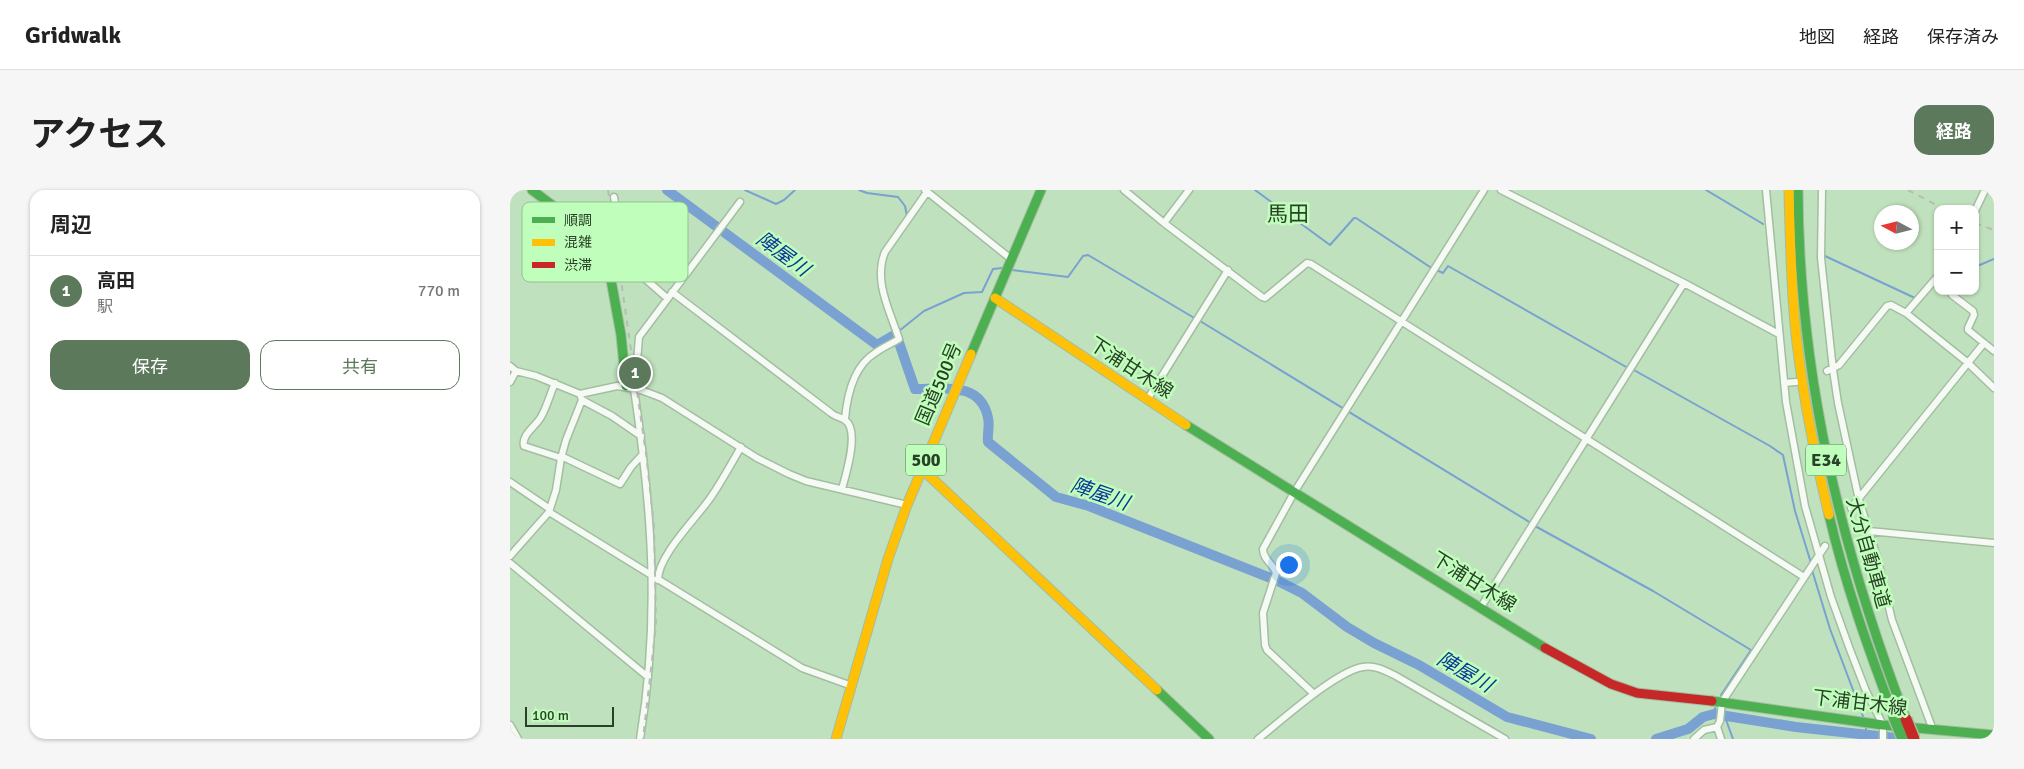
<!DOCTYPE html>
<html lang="ja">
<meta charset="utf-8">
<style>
body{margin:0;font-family:Signika,"Noto Sans JP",sans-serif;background:#f6f6f6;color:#222}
.controls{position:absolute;right:15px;top:15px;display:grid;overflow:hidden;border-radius:10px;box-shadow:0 1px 4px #0004}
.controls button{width:45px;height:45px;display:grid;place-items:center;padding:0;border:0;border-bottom:1px solid #e0e0e0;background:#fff;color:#222;font:25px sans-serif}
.compass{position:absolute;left:1364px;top:15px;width:45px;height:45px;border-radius:50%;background:#fff;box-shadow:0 1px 4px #0004;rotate:277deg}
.scale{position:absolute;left:15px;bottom:12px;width:89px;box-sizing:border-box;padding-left:5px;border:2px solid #284127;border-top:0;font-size:14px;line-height:18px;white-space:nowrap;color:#284127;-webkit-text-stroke:4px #c0febb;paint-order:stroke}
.you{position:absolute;left:778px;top:374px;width:18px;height:18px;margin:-12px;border:4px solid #fff;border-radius:50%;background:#1a73e8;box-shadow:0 0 0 8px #1a73e833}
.badge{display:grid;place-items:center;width:32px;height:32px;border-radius:50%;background:#5d795c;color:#fff;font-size:16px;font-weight:700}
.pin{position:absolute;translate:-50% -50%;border:2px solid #fff;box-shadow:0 1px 5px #0006}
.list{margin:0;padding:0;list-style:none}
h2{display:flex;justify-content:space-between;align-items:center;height:65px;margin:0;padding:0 20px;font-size:21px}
h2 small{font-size:16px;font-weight:400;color:#767676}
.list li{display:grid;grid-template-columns:32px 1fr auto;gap:15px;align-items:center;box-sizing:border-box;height:70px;padding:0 20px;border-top:1px solid #e0e0e0}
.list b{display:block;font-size:19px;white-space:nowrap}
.list p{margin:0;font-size:16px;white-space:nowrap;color:#767676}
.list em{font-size:16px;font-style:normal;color:#767676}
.actions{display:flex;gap:10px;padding:15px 20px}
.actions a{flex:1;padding:11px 0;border:1px solid #5d795c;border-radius:15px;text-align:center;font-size:18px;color:#5d795c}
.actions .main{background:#5d795c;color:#fff}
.map{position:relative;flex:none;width:1484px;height:549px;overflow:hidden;border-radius:15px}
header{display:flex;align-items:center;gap:30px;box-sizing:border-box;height:70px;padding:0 25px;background:#fff;border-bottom:1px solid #e0e0e0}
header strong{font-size:24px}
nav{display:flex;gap:28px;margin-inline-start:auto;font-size:18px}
.intro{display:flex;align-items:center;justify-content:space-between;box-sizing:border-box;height:120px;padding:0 30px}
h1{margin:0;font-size:35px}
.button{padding:12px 22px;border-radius:15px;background:#5d795c;color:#fff;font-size:18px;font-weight:700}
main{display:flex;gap:30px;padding:0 30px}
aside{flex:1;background:#fff;border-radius:15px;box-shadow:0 1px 4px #0004}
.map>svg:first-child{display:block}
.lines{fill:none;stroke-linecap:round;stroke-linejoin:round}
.stream{stroke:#79a1d1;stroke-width:2}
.river{stroke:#79a1d1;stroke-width:10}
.street-casing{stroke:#a3bea1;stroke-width:9}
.fast-casing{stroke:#a3bea1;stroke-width:11}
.slow-casing{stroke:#a3bea1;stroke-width:11}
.jam-casing{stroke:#a3bea1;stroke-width:11}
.street{stroke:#f6faf5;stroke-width:6}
.fast{stroke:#4caf50;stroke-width:9}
.slow{stroke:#ffc107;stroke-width:9}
.jam{stroke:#c62828;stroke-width:9}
.rail{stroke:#b5bdb4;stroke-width:2;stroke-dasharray:6 6;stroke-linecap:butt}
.fast-bridge-casing{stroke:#a3bea1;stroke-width:14;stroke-linecap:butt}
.jam-bridge-casing{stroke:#a3bea1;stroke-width:14;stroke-linecap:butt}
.fast-bridge{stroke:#4caf50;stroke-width:11}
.jam-bridge{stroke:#c62828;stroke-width:11}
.labels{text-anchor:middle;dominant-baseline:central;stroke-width:5;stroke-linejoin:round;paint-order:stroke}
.shield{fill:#c0febb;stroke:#567a53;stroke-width:1}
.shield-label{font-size:18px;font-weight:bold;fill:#284127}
.street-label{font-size:19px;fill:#284127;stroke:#c0febb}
.water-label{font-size:20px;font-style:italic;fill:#0c3999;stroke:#c0febb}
.quarter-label{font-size:21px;fill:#284127;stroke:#c0febb}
.key{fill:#c0febb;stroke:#92c58f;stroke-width:1}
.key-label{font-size:14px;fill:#284127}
</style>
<header>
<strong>Gridwalk</strong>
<nav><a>地図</a><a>経路</a><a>保存済み</a></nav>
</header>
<div class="intro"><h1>アクセス</h1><a class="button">経路</a></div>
<main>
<aside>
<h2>周辺<small></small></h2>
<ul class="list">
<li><span class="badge">1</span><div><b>高田</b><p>駅</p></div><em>770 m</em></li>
</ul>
<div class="actions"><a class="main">保存</a><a>共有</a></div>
</aside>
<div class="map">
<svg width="1484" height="549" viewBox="0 0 1484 549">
<rect width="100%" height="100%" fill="#c0e1bd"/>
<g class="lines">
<!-- stream -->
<path class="stream" d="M235,0L266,14L274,10L285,0
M349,0L357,3L388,7L395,16L397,26
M745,0L820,55L844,28H846L920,77L933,83L938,76L1118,178
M1196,0L1253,34
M1315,66L1405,108
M1465,77L1484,69
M502,80L558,87L573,66L578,65L686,129
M690,131L1021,333
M389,141L414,121L454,103L472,102L483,79L492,78
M1122,179L1260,256L1273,265L1285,321L1301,373
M1025,336L1143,401L1241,460L1211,505
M1302,380L1320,439L1354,529
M1204,524L1205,518
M1215,527L1223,549
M1356,536V545"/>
<!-- river -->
<path class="river" d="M157,0L367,155L386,144L405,199C432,199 471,191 478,228C480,236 477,244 478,252L546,307L579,316L768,391L792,403L837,437L864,453L909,475L997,527L1081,549
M1146,549L1178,539L1193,527L1204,524L1286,537L1395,549"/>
<defs>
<path id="street" d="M415,0L501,69
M614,0L654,33L752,107L755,108L797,73L801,74L1294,387
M991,0L1174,93L1269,144
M1256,0L1276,212L1295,316L1321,407L1339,457L1356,501L1373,535V549
M1312,0L1311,68L1323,180L1328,213L1349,310L1367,367L1382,430L1423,540
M104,7L115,71L157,108
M1465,21L1475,0
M654,33L679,0
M1440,101L1442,105L1463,121L1464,125L1458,138V140L1484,161
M162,102L321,223C325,227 331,227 335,230C350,240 336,284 332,299
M1396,123L1428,86
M0,176L6,181L26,186L70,204L107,196L131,200L152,208L247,268L279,284L296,291L397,315
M1317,181L1329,175L1377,116L1381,115L1396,123L1457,172L1484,198
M0,192L6,181
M45,193C40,204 37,217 31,227C26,236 11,245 14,256L51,268
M1274,193L1286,192
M124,199C142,319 150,428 130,549
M131,200L127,172L129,147L230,12
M72,210L102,226L131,246
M637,210L718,80
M335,229C337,206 344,176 365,163C373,157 381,154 389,149C380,121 363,91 375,62L417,2
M51,266L110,294L121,277L133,264
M0,292L40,319
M1341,318L1474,153
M39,322L292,478L342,496
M1359,341L1484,353
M0,366L39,322L46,300L51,268L56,250L72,210L70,204
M0,373L138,487
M148,390C148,365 186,329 201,307C212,291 221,274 231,257
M971,417L1174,93
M804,504L757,460L755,455L753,423L766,383C763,373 753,370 753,359L785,301L974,0
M0,535L8,549
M748,549C771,531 826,481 853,477C866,475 876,481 886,486L995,549
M1184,549L1194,540L1207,537
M1211,549L1207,537L1210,531L1212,512L1315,356"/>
<path id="fast" d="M22,0L91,52L95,57L111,145L116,196
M1288,0C1289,186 1330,356 1396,529
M461,164L531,0
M676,235L1035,458
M1319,325C1335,394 1359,461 1384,527
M647,500L699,549
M1202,511L1373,535L1484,545"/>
<path id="slow" d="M1279,0C1280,45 1281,89 1285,134C1291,198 1304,262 1319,325
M485,108L676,235
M412,279L647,500
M326,549L378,369L397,315L461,164"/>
<path id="jam" d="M1035,458L1101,494L1127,503L1202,511"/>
</defs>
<!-- street casing -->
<use href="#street" class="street-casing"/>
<!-- fast casing -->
<use href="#fast" class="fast-casing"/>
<!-- slow casing -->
<use href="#slow" class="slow-casing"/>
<!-- jam casing -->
<use href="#jam" class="jam-casing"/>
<!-- street -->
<use href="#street" class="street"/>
<!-- fast -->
<use href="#fast" class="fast"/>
<!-- slow -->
<use href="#slow" class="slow"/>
<!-- jam -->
<use href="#jam" class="jam"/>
<!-- rail -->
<path class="rail" d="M98,0L136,264L144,335L146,435L133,549
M1398,0L1434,19
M1465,33L1484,40"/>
<defs>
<path id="fast-bridge" d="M1384,527L1393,549"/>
<path id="jam-bridge" d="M1396,529L1404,549"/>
</defs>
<!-- fast-bridge casing -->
<use href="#fast-bridge" class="fast-bridge-casing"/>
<!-- jam-bridge casing -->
<use href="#jam-bridge" class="jam-bridge-casing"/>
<!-- fast-bridge -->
<use href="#fast-bridge" class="fast-bridge"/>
<!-- jam-bridge -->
<use href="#jam-bridge" class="jam-bridge"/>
</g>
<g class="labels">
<!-- shield labels -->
<g class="shield">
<rect x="396" y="254.5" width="40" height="31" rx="4"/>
<rect x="1296" y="254.5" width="40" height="31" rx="4"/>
</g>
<g class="shield-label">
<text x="416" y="270">500</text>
<text x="1316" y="270">E34</text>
</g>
<!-- street labels -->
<g class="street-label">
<text transform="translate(621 178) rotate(33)">下浦甘木線</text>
<text transform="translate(429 194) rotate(-67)">国道500号</text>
<text transform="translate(1358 363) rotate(74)">大分自動車道</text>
<text transform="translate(964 392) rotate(32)">下浦甘木線</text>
<text transform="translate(1350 513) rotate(7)">下浦甘木線</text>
</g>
<!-- water labels -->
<g class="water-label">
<text transform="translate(273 64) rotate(36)">陣屋川</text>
<text transform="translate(590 304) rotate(19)">陣屋川</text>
<text transform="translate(955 482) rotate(30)">陣屋川</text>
</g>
<!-- quarter labels -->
<g class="quarter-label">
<text x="778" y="24">馬田</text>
</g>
</g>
<!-- legend -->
<rect x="12" y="12" width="166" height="80" rx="8" class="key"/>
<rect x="22" y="27" width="23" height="6" fill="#4caf50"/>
<rect x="22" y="49" width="23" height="7" fill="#ffc107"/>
<rect x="22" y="72" width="23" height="6" fill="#c62828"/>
<g class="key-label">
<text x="54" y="35">順調</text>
<text x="54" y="57">混雑</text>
<text x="54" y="80">渋滞</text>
</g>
</svg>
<div class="controls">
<button>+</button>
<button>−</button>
</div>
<svg class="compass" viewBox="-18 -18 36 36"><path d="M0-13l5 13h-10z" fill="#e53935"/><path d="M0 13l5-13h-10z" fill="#767676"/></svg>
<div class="scale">100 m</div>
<div class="you"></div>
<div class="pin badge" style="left:125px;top:183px">1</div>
</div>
</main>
